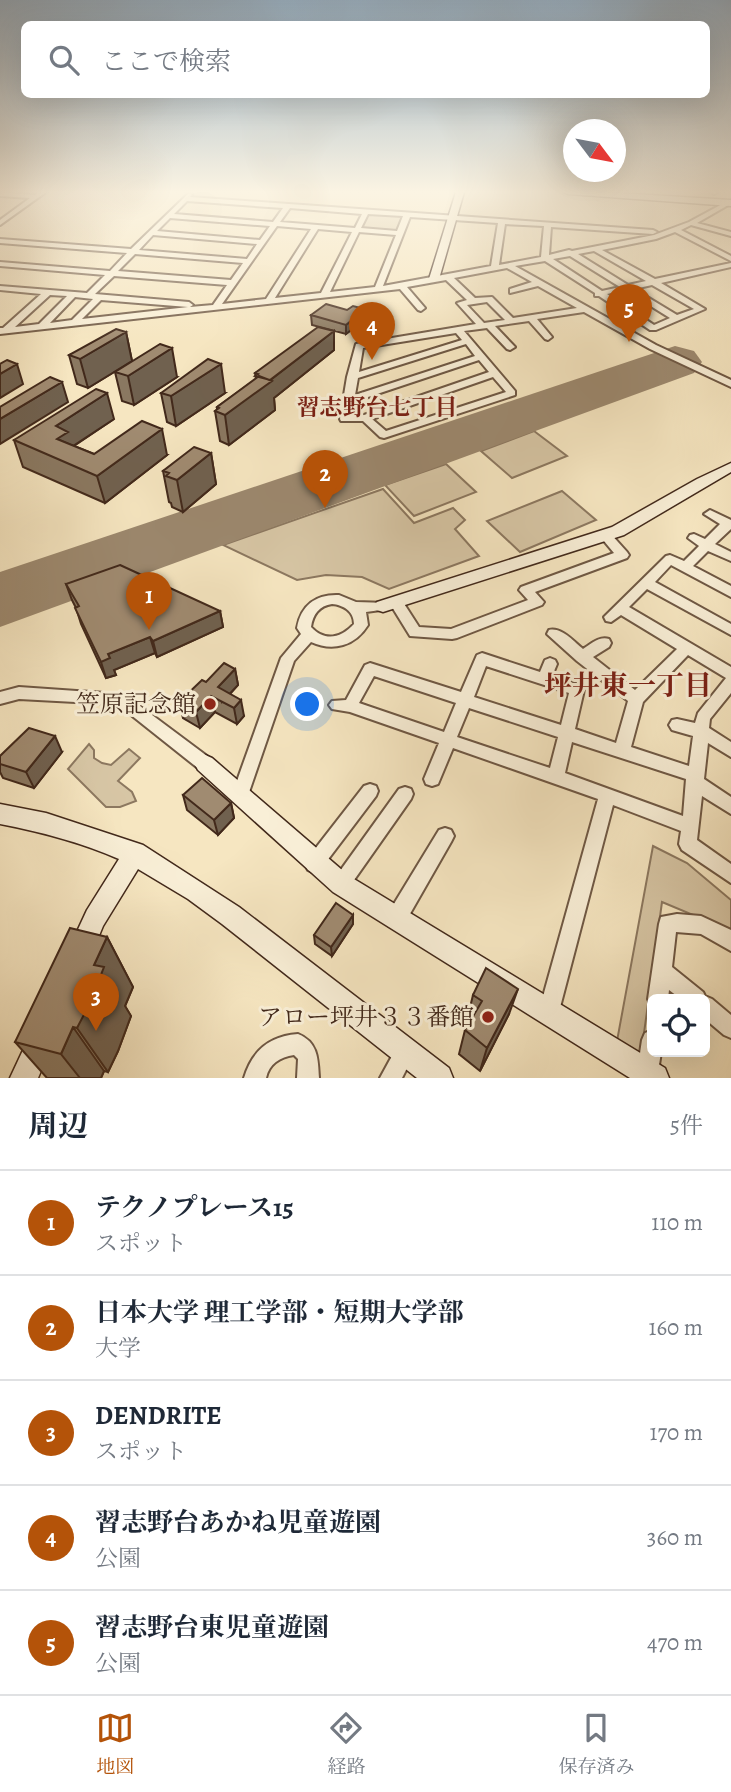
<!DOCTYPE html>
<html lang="ja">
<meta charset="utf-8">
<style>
body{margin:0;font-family:Alegreya,"Noto Serif JP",serif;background:#f6f6f7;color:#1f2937}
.controls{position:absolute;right:21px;bottom:21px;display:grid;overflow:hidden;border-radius:10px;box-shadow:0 7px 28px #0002}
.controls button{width:63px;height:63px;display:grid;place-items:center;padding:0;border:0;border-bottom:2px solid #e0e1e3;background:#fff;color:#1f2937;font:35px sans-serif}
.compass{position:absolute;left:563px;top:119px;width:63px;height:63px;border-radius:50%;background:#fff;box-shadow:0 7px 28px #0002;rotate:122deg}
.you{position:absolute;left:308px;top:705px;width:24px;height:24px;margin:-18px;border:5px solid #fff;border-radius:50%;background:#1a73e8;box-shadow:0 0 0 10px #1a73e833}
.badge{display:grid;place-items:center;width:46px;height:46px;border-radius:50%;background:#b45309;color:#fff;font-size:23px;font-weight:700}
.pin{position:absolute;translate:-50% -58px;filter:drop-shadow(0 2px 4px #0008)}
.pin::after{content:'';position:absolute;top:37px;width:24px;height:21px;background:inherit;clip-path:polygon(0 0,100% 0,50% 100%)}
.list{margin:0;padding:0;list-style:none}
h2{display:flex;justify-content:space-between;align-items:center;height:91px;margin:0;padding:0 28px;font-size:30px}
h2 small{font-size:23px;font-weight:400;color:#747a83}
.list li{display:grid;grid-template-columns:46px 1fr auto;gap:21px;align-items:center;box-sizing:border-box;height:105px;padding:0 28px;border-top:2px solid #e0e1e3}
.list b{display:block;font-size:26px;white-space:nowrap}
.list p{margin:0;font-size:23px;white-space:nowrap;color:#747a83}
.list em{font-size:23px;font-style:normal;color:#747a83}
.icon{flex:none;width:38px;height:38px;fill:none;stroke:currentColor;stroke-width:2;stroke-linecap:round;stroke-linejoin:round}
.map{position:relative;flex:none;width:731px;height:1078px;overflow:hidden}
.search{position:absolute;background:#fff;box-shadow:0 7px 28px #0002;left:21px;right:21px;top:21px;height:77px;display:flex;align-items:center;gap:18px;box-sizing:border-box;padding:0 24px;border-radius:10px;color:#747a83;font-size:26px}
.sheet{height:616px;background:#fff}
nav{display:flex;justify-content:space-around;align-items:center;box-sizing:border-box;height:98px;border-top:2px solid #e0e1e3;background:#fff;font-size:19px;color:#747a83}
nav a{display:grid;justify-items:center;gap:4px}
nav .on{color:#b45309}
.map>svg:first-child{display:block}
.green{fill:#d7c6a5;stroke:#8c7860;stroke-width:2}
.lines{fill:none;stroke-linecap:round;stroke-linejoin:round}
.runway{fill:#9c886e;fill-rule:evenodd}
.street-casing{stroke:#6f5844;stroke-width:4}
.secondary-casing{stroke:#42291b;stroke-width:3}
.street{fill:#f9efd7;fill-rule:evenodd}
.secondary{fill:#f9efd7;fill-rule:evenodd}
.wall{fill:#8a7861;stroke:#42291b;stroke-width:2}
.shaded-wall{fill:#70614f;stroke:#42291b;stroke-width:2}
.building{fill:#a08b71;stroke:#42291b;stroke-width:2}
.poi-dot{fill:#8f2418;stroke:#f9efd7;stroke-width:2.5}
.labels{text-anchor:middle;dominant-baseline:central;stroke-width:6;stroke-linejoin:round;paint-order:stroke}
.neighbourhood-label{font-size:23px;font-weight:bold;fill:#7a1f14;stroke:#f9efd7}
.near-poi-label{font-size:24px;fill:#42291b;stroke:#f9efd7;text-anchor:end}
.near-neighbourhood-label{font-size:28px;font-weight:bold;fill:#7a1f14;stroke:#f9efd7}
</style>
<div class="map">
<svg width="731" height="1078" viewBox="0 0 731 1078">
<rect width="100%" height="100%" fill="#f6e6c1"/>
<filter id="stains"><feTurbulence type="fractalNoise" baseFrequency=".00286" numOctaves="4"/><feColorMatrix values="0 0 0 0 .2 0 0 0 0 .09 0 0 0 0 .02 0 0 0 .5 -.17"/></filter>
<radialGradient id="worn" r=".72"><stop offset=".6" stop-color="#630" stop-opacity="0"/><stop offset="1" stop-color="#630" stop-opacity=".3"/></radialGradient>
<!-- green -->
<path class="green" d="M367,214L403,216L397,231L360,228Z
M534,431L567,456L512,478L481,451Z
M446,464L476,492L414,516L385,485Z
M383,489L414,523L453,508L465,520L455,529L479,556L389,589L362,577L326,575L297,580L223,545Z
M562,491L596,520L520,552L487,521Z
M89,744L94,750V758L102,763L111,765L129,749L140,758L118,781L132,792L136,801L120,807H106L68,769Z
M653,846L687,863L731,900V935L722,927L662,902L641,1055L617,1041Z"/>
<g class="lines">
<!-- runway -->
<path class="runway" d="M675,346L694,351L702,362L694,373L0,627V572Z"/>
<defs>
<path id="street" d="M0,192L35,195L39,192H46L0,225V220L30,198L0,196Z
M711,192H718L714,194Z
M189,193L192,195L190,197L653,230L657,232L653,234L551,227L549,255L569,250L572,251L654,235L689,222L726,202H730V204L697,223L731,232V236L691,225L681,230L731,256V261L675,232L656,239L602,250L655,279L731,263V267L661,283L705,309L656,330H650L599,296H595V293L545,261L515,266L656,345L731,380V387L650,349L584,312L537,319L552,337L548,340L545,339L529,321L495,326L515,347L510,350L507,349L487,328L464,331L515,391V395L384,438L380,437L363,421H341L340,419L347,377L356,344L476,324L457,303L467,300L446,280L407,287L425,308L421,311L418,310L400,289L0,334V328H3L41,294L0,290V286L87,293L105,275L0,266V262L110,271L127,253L0,243V239L131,249ZM187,201L283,208L273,222L174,214ZM290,208L362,214L355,228L280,222ZM368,214L403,216L397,231L361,228ZM410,217L498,223L491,266L383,286ZM170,218L270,226L260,240L157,231ZM505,224L544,226L541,257L499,265ZM277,226L311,229L266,299L222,304ZM318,229L352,232L321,293L275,298ZM359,232L396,235L375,287L330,292ZM153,235L257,244L247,259L139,250ZM594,251L646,281L628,285L578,254ZM135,254L243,263L231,280L118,271ZM570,256L620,287L602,291L553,259ZM507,268L532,282L510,289V293L538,286L577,308L513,318L492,297L475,298L454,278ZM114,276L227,285L213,305L190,307L193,305L189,302L95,294ZM652,285L694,309L677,315L634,289ZM625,290L670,318L654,325L607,294ZM50,295L67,296L39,324L15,327ZM75,297L93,299L72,320L50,323ZM101,300L188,307L82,319ZM487,302L505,320L484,323L467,305ZM456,333L462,340L359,372L363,348ZM466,344L475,356L355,395L358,378ZM479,360L489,372L364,415L351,416L353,402ZM493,377L506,392L386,431L372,419Z
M710,510L731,520V529L715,544L731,552V561L708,551L693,566L731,586V597L671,565L655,582L731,624V635L647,589L629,607L731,667V693L710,719L709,728L731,742V757L708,743L704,779L731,797V814L702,796L697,840L731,864V883L682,850L679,844L681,831L613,805L559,1011L556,1018L549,1021L542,1018L539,1011L598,799L453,748L438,784L432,786L426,784L424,779L439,743L350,712L332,709L329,705L332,701L346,700L365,665L370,663L461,692L477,655L482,653L540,672L545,660L550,658L555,660L557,664L552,676L582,686L584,690L575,729L616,743L628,701L577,661L547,634L549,630C562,627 574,642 583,649C591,644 599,636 609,639L611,643L609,647L593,657L635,690L677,649L621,615L611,622L606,621L604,617L666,556L670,555L684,561L699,546L688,538L690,535L694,534L705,539L720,524L704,514ZM688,655L726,678L698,713L695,723L677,719L672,720L669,725L672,730L693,736L689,766L631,747L643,702ZM486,666L569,693L561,725L474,697ZM374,676L456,703L444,732L359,703ZM469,708L558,737L550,768L457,737ZM572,742L686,779L683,816L565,773Z
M605,531L609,532L627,552L629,555L627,558L535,592L544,602L542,605L457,638L452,639L410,636L389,602L391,599H401L419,627L451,629L528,600L519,590L521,587L614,553L599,535Z
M339,595L356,602L388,603L390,606L388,609L366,612L368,625C355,646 333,652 311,642L294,661L248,795L246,800L240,802L234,800L232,795L281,658L301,634L297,628C301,605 316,594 339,595ZM332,604C343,605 354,611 354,624C341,638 325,642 311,627C313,614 319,606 332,604Z
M19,687L120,694L136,703L211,759L213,764L211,769L205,771L199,769L126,711L113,704L19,699L0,704V692Z
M370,784L376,786L378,791L376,796L320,870L314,873L308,870L305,864L308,858L364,786Z
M405,787L411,789L413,794L411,799L347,890L341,893L335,890L332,884L335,878L399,789Z
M445,828L451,830L454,836L451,842L403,926L396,928L389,926L387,919L389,912L439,830Z
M677,914L701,916L731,930V951L701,934L676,932L672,967L703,992L705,996L712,999L731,1015V1038L724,1035L705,1019V999H681L669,990L668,999H652L651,1006L648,999L659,924L661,917Z
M652,1030V1052H661L657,1078H639L637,1073L642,1040L645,1033Z
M298,1034C318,1042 318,1059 319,1078H297L298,1059L294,1055C280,1057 269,1064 266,1078H244C252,1051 269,1036 298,1034Z
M405,1042L412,1045L415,1052L402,1078H380L398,1045Z"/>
<path id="secondary" d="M0,192H6L0,195Z
M456,192H464L439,279L430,281L429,279Z
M564,192H603L731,200V206L568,194Z
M731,463V472L624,535L383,612L377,610L374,606L377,602L612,527L697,479Z
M205,755L212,758L349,876L665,1068L669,1078H630L333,892L198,770L195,764L198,758Z
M0,804L46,813L143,845L239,907L449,1068L453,1078H417L222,924L188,899L138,869L103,926L89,960L80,963L71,960L68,951L87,910L119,859C80,842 41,832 0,824Z
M40,1029L49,1033L53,1042L38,1078H10L31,1033Z"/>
</defs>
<!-- street casing -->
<use href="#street" class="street-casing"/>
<!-- secondary casing -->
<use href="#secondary" class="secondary-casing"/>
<!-- street -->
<use href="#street" class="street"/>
<!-- secondary -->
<use href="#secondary" class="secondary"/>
</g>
<!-- wall -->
<path class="wall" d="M311,315L365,319L346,334L312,325Z
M334,331V350L274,398L275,410L229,445L220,441L215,411L217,410V407L256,379L255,373Z
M126,332L132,361L88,388L77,384L69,355Z
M115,372L177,377L134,405L122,401Z
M161,393H225L176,426L167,422Z
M114,419L74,446L94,454L167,455L105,503L23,467L14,440Z
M211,453L216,484L183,512L172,507L171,503L169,502L163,471Z
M66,584L220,611L223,627L157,657L155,653L114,670L116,675L106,678L81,624L76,608L72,600Z
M235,669L238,685L230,694L244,716L237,724L215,712L200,728L183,718L179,702L206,682Z
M62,752L34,788L3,778L0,772V756Z
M183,795L231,803L234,818L218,835L187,810Z
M353,915V924L332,956L315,944L314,935Z
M107,937L133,987L125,1006L131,1016L118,1051L108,1072L104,1071L101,1078H47L15,1042Z
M473,995L509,1014L480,1071L459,1054L465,1030L470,1022L467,1020Z"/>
<!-- shaded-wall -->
<path class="shaded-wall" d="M365,309V319L346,334V325Z
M334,331V350L274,398L275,410L229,445L225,415Z
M126,332L132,361L88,388L80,359Z
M172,348L177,377L134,405L128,376Z
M17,364L23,384L0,398V374Z
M221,364L225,393L176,426L171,396Z
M62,382L68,402L0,444V419Z
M107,393L114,419L73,446L57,439L56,426Z
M162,429L167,455L105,503L97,476Z
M211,453L216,484L183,512L177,480Z
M220,611L223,627L157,657L153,641Z
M150,637L155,653L114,670L116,675L106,678L101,662L108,654Z
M235,669L238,685L222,702L218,687Z
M211,696L215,712L200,728L196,712Z
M241,700L244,716L237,724L234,708Z
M55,736L62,752L34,788L26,772Z
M231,803L234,818L218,835L214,820Z
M353,915V924L332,956L331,947Z
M107,937L133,987L125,1006L131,1016L118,1051L108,1072L77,1028L94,965Z
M518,989L509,1014L480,1071L487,1048Z
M73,1027L104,1071L101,1078H80L61,1054Z"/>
<!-- building -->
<path class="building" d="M326,304L347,310L353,306L365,309L346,325L311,315Z
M318,327L334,331L270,380L255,376L258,374L255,373Z
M116,329L126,332L80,359L69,355Z
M160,344L172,348L128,376L115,372Z
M208,359L221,364L171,396L161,393Z
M7,360L17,364L0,374V364Z
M259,376L272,381L225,415L215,411L219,408L217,407Z
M50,377L62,382L0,419V407Z
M96,389L107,393L56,426L68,432L57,439L94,454L142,421L162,429L97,476L14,440Z
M194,447L211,453L177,480L166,476L169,473L163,471Z
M120,565L220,611L153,641L150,637L108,654L110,658L101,662L75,608L79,606L66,584Z
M224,663L235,669L218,687L241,700L234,708L211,696L196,712L179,702L202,680L206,682Z
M29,728L55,736L26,772L0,764V756Z
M202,778L231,803L214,820L183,795Z
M336,903L353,915L331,947L314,935Z
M70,928L107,937L94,965L104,967L89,1005L77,1028L73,1027L61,1054L15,1042Z
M486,968L518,989L487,1048L465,1030L482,1001L473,995Z"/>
<!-- sky -->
<linearGradient id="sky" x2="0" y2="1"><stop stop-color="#95aec2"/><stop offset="0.56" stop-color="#fbf4e3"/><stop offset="1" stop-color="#fbf4e3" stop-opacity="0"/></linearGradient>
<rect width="731" height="343" fill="url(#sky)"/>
<!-- markers -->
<g class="poi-dot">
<circle cx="210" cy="704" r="7"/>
<circle cx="488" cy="1017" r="7"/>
</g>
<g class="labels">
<!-- neighbourhood labels -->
<g class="neighbourhood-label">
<text x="377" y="407">習志野台七丁目</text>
</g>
<!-- near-poi labels -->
<g class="near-poi-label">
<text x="196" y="704">笠原記念館</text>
<text x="474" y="1017">アロー坪井３３番館</text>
</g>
<!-- near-neighbourhood labels -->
<g class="near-neighbourhood-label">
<text x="628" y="686">坪井東一丁目</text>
</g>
</g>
<rect width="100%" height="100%" filter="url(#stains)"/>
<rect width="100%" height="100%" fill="url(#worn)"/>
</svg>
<div class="controls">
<button><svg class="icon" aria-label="locate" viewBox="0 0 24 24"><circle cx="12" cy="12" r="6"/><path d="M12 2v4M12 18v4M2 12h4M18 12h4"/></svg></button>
</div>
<svg class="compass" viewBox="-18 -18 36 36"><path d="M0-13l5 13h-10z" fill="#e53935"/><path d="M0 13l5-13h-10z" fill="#747a83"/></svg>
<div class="you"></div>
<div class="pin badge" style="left:149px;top:630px">1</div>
<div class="pin badge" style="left:325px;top:508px">2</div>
<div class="pin badge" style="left:96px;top:1031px">3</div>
<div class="pin badge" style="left:372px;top:360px">4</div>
<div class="pin badge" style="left:629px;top:342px">5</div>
<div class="search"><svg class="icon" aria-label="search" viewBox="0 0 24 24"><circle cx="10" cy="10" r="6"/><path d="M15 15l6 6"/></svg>ここで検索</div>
</div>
<section class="sheet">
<h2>周辺<small>5件</small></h2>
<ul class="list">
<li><span class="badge">1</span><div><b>テクノプレース15</b><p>スポット</p></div><em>110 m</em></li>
<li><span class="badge">2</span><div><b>日本大学 理工学部・短期大学部</b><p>大学</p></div><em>160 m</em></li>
<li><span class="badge">3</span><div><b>DENDRITE</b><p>スポット</p></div><em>170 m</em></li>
<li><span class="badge">4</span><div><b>習志野台あかね児童遊園</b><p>公園</p></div><em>360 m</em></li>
<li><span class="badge">5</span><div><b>習志野台東児童遊園</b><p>公園</p></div><em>470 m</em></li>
</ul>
</section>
<nav>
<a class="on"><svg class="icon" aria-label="map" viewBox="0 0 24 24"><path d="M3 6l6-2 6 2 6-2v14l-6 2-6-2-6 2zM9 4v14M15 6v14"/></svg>地図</a>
<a><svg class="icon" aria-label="directions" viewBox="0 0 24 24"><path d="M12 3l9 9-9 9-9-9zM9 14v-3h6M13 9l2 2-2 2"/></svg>経路</a>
<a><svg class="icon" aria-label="saved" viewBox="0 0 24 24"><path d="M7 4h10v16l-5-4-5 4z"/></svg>保存済み</a>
</nav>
